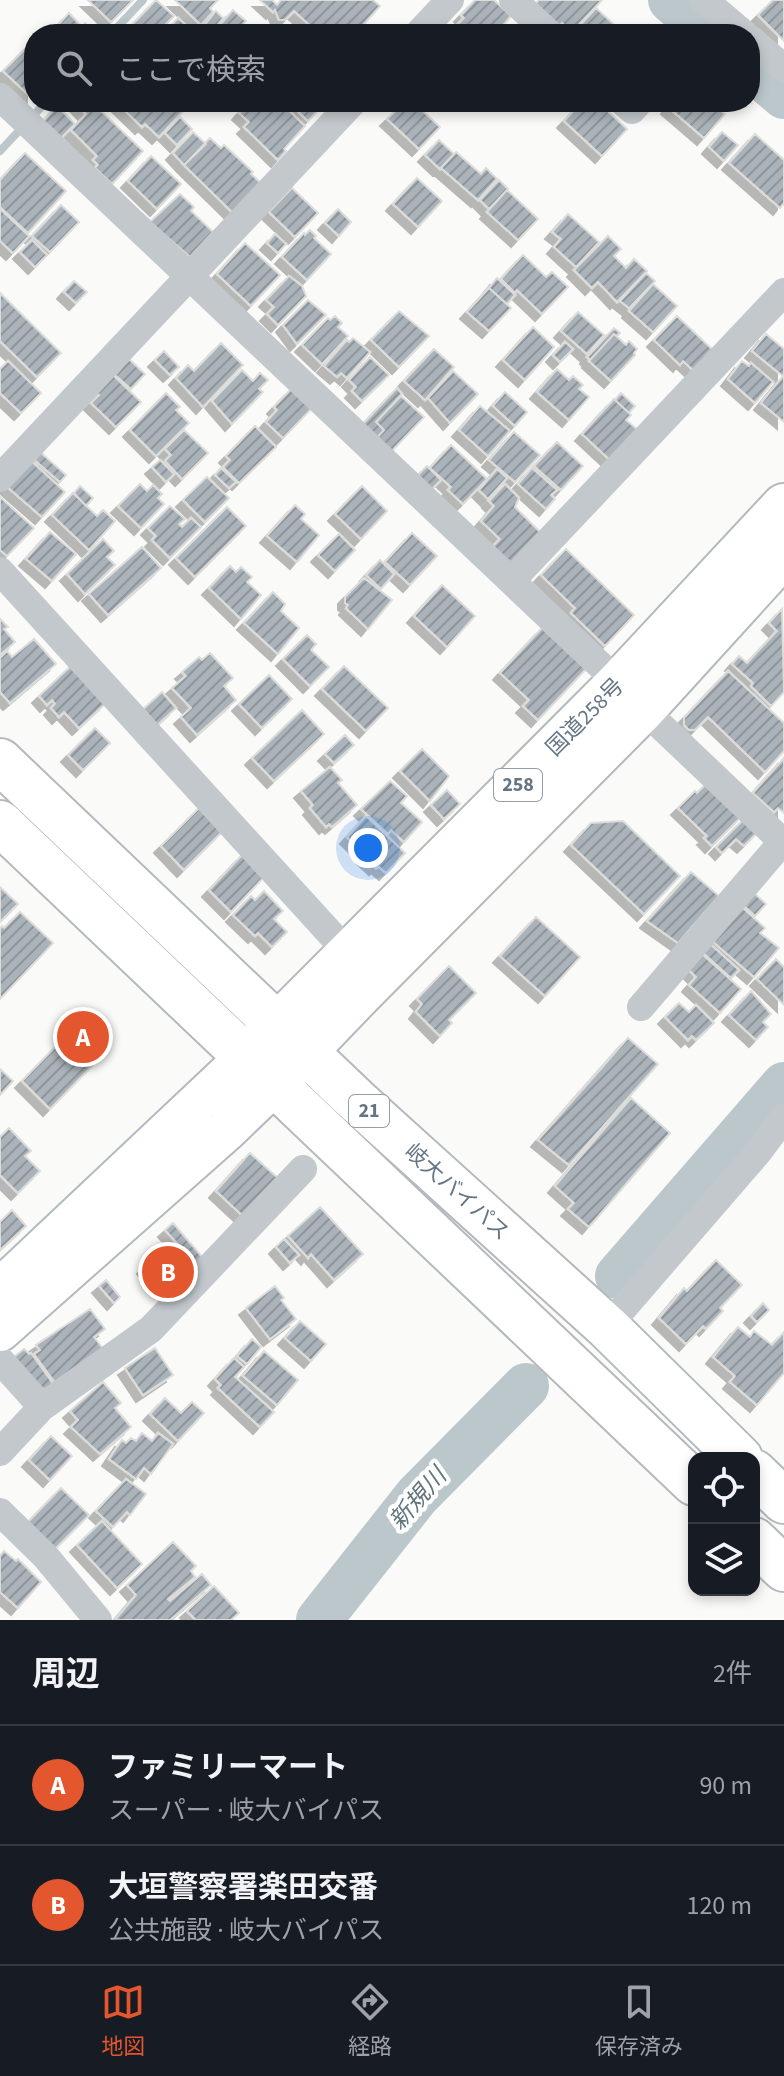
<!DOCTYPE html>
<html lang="ja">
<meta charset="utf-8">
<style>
body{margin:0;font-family:"Source Sans 3","Noto Sans JP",sans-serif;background:#20242c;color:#f1f3f6}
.controls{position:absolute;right:24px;bottom:24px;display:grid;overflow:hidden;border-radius:16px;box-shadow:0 4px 12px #0003}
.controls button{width:72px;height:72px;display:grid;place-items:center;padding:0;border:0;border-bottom:2px solid #363941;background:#171b24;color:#f1f3f6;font:40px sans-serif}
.you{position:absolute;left:368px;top:848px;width:28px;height:28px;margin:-20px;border:6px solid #fff;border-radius:50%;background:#1a73e8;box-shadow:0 0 0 12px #1a73e833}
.badge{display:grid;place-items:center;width:52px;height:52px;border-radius:50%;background:#e4572e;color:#fff;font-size:26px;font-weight:700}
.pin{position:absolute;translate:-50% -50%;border:4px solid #fff;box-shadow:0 2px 8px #0006}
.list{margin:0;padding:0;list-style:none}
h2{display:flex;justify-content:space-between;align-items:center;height:104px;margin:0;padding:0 32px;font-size:34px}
h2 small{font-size:26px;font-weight:400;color:#9ea1a6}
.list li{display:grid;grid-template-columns:52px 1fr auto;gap:24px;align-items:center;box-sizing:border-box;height:120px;padding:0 32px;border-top:2px solid #363941}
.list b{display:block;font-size:30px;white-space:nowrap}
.list p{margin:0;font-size:26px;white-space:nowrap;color:#9ea1a6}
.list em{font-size:26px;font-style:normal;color:#9ea1a6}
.icon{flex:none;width:44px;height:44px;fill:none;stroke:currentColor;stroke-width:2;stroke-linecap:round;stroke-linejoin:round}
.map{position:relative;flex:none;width:784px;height:1620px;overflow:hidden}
.search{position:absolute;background:#171b24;box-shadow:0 4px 12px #0003;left:24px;right:24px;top:24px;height:88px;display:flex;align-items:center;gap:20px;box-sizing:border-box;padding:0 28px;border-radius:32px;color:#9ea1a6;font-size:30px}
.sheet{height:344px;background:#171b24}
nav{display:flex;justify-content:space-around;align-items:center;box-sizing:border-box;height:112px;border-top:2px solid #363941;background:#171b24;font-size:22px;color:#9ea1a6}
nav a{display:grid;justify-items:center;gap:4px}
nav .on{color:#e4572e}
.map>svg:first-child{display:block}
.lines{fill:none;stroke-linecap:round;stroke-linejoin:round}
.stream{stroke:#bbc7cb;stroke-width:8}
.river{stroke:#bbc7cb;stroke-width:46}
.building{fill:url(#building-hatch);stroke:#dcdcda;stroke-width:2;filter:url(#shadow)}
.secondary-casing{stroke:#b3babf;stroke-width:44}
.trunk-casing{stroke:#b4b9bd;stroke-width:48}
.minor{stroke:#c3c8cc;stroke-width:28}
.secondary{stroke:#fff;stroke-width:40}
.trunk{stroke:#fff;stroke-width:44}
.labels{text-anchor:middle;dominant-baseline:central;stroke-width:8;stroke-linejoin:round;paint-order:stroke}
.shield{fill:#fff;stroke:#939fa8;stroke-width:2}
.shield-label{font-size:20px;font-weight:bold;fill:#657683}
.street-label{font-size:22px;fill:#657683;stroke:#fff}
.water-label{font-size:24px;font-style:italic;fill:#60757c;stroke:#fff}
</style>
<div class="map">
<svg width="784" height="1620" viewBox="0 0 784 1620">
<defs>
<pattern id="building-hatch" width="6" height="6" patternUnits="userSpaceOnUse" patternTransform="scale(2)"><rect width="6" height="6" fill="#aab3b9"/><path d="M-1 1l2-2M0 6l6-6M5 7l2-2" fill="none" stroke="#8e969c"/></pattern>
<filter id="shadow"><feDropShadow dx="-7" dy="7" stdDeviation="0" flood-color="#0004"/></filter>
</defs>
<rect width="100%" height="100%" fill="#fafaf8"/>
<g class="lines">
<!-- stream -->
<path class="stream" d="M111,34L143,0
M0,151L46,102"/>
<!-- river -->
<path class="river" d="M671,0L711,34
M750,67L784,96
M618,1276L784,1085
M319,1620L417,1496L526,1386"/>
</g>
<!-- building -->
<path class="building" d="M88,0H133L111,22Z
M156,0L174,16L156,34H143L133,24Z
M175,0H218L210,8L213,12L201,25Z
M260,0H272L277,5L281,0H373L380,6L355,34H310L314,29L294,11L285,20H279L275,10L273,12Z
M475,0H494L511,16L495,34H467L457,25L464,18L461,15Z
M539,0H602L572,32L562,23L559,26L533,7Z
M773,0H784V41L758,15Z
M596,8L624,34H572Z
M233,10L246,21L243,24L255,34L213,33Z
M216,11L223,18L211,33L204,26Z
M69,13L82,27L85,23L95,34H50Z
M178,18L196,34H164Z
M30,44L34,48V100L3,71Z
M75,102H106L99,109L143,151L112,184L95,168L98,165L93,160L97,156L71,130L86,114Z
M116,102H175L184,110L159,137L145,124L142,127Z
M249,102H280L305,126L284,149L286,151L278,160L244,127L249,122L239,113Z
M288,102H326L308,121Z
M405,102H413L440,127L419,149L387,119Z
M582,102H598L627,129L602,156L564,121Z
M672,102H710L725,114L704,138L668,107Z
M57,106L75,124L60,139L42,122Z
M180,117L192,129L177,145L165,133Z
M193,132L206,144L184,165L173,153Z
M722,132L738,145L724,161L709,147Z
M755,134L784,160V203L780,208L729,163Z
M210,138L221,148L224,145L253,172L251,174L261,183L233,213L184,165Z
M439,140L454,154L440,169L425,155Z
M456,152L481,174L486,168L497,179L478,200L441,168Z
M25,153L66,191L28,233L0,207V180Z
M151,156L181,184L157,209L128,181Z
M417,178L442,201L418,227L393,204Z
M499,180L508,189L489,209L480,200Z
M292,188L318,213L295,237L269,212Z
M507,190L538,219L518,240L487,212Z
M180,194L194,207L191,211L213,232L190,257L150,222Z
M61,205L79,222L50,252L32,236Z
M0,209L29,236L13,253L0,241Z
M338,209L351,222L339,236L325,223Z
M568,214L599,242L576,267L554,247L561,239L552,232Z
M310,230L316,236L314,238L331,254L307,280L282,257L304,233L305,235Z
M275,234L286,244L278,253L267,243Z
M608,236L621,249L614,256L626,268L634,259L647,271L617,302L598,282L592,288L574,270Z
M32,240L47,255L35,267L20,252Z
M245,243L280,275L251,306L217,274Z
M523,255L546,277L552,272L568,287L542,314L517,290L515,293L501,279Z
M646,273L655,281L629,308L620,301Z
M289,276L302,286L306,296L278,325L267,314L274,307L266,300Z
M497,278L515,295L507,304L489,288Z
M74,281L87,292L76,303L64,292Z
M653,284L677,306L653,332L629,311Z
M489,288L511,308L489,331L467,312Z
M0,293L61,353L37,377L0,341Z
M308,300L326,315L297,344L283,325Z
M399,311L429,336L399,367L371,340Z
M578,312L604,335L587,354L561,331Z
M335,316L342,323L338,327L348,336L322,364L302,345L328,318L330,320Z
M677,316L715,352L696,373L683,361L680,365L654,340Z
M533,327L554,347L525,380L503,360Z
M614,328L620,333L617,336L614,334L590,360L587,357Z
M614,334L626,345L629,341L637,349L634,353L635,355L611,381L589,361Z
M766,334L784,349V377L752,351Z
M353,338L370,352L347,378L341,373L337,377L324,366L347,340L349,342Z
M565,342L573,349L560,362L553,355Z
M221,343L243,365L203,407L176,378L188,365L194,371Z
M434,349L454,367L425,400L404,381Z
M164,351L179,367L170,375L155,360Z
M370,357L389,375L362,401L352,391L356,387L349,380Z
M129,359L145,374L131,389L115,375Z
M8,361L41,393L21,413L0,393V369Z
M742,361L749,366L751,363L773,382L755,403L728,379Z
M557,369L569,380L573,376L583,385L579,389L589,397L569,420L537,392Z
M242,370L253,381L260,373L268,380L259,389L263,392L232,424L212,401Z
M453,371L478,394L450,423L428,398Z
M113,375L141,402L116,427L91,403L99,395L96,392Z
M783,376L784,377V422L761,403Z
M397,388L402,394L376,422L384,430L374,441L360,427Z
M291,389L311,409L283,438L266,422L277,410L274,407Z
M505,392L527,412L515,426L493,406Z
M166,393L180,407L176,410L189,423L156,456L130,430Z
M621,393L635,406L629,413L615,400Z
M401,396L424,417L389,454L374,441L384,430L376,422Z
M614,399L631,415L626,420L638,430L610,460L582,434Z
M480,406L510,431L488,456L459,430Z
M255,426L276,447L239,483L223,467L230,460L226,456Z
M184,430L208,453L182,479L165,461L171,455L165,449Z
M514,432L540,455L515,482L489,460Z
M557,442L583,466L561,490L534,466Z
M451,445L487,479L463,504L448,490L451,487L430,468Z
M39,451L66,475L60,482L32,458Z
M29,459L65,492L42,517L5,485Z
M160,460L174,474L166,482L152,467Z
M427,466L441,480L429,492L415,478Z
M221,468L236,482L229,488L215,475Z
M532,468L557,490L551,495L555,499L546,509L518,484Z
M497,469L507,478L488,499L479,490Z
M207,477L229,498L205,522L183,500Z
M140,484L147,491L153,485L162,494L158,498L164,504L141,528L118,506Z
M505,484L519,498L515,507L540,532L514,565L492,547L500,539L481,521L494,506L489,501Z
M80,486L93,498L86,506L74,493Z
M362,486L387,511L361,539L335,514Z
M73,493L97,516L103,510L115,521L89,550L52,515Z
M0,497L34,528L7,556L0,550Z
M295,505L305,514L301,519L319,535L297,562L267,536Z
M170,506L185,519L179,524L182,527L191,518L201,527L170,558L152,540L156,536L148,528Z
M227,507L246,526L195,577L176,558Z
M50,532L76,554L52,581L26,559Z
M412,533L437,556L410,585L385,562Z
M339,534L355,550L335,571L318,555Z
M103,539L114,551L107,557L115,565L85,594L67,574Z
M142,547L161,568L108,615L89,594Z
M566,549L634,615L605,646L571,613L575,608L541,575Z
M380,560L394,574L381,589L366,575Z
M230,566L236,572L241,567L252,577L247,582L261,595L241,619L209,588Z
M364,578L392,600L368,629L346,608L348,605L345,603V597Z
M442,585L475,616L447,647L414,616Z
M273,592L285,604L281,611L299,628L278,654L244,623Z
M782,609L784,692L771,706L751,686L753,683L732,664L739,656L747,663L777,631L769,623Z
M0,619L8,627L4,629L15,642L0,655Z
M542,628L586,669L538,720L523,706L529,700L500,673Z
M307,635L316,644L311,650L329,667L310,686L283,659Z
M34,639L56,664L10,703L0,692V658L7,651L12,657Z
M210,653L233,678L224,686L236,700L197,735L181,717L191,708L172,688L186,676L182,672L199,657L202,660Z
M72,665L106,703L79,728L64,712L59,717L51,708L55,704L52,700L47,705L39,696Z
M344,666L388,708L366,731L322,689Z
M728,671L784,723V751L765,772L708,717L695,730H689L684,725V718Z
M269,675L292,699L262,728L239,704Z
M162,692L176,708L155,727L141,711Z
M302,710L324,734L274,781L252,758Z
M95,728L110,743L83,770L68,755Z
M345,735L354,745L334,763L325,754Z
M422,749L449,776L430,801L400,771Z
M784,758V813L778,808L774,812L753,793Z
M330,767L342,780L338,783L357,805L332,827L329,824L326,827L310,808L313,805L301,791Z
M390,781L407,796L401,803L422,822L404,842L391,830L388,834L361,809Z
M707,783L741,817L712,846L704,838L707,836L678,808L695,791L697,793Z
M447,790L460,804L444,819L431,805Z
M199,808L222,832L184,870L161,846Z
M366,816L405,853L386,873L378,866L376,868L364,857L366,855L347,837Z
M744,819L758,832L744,846L736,839L722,853L716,847Z
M623,821L680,876L644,914L571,845L591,823Z
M243,854L265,876L231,912L209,890Z
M691,872L719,896L678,943L647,921Z
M0,887L18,904L0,922Z
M264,891L283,911L274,919L287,932L272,947L258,933L255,936L233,915L251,896L255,900Z
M753,892L766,904L755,916L742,904Z
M742,907L765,928L760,933L779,948L754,977L712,941Z
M20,912L53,943L0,999V929L2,926L4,928Z
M536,917L580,957L545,996L500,956Z
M708,942L739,970L731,978L701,951Z
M702,954L741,989L720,1013L689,985L696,977L689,970Z
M776,959L784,967V1005L757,979Z
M449,966L476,993L449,1020L452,1023L440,1036L416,1012L422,1004L417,999Z
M751,991L771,1014L763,1022L768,1027L756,1040L729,1015Z
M679,1003L689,1012L696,1005L714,1023L696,1040L692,1036L688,1040L665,1017Z
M67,1035L95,1063L50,1109L22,1081Z
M628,1038L658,1064L569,1165L538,1140Z
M0,1069L13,1081L0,1095Z
M631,1098L670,1133L589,1227L568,1209L574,1203L555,1186Z
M9,1128L31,1151L25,1156L40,1171L18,1193L0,1175V1137Z
M250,1153L279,1179L245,1218L216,1191Z
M320,1207L363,1254L334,1280L311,1254L308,1258L288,1236Z
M12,1210L26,1226L0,1250V1222Z
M173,1223L203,1258L196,1264L165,1230Z
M284,1239L299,1255L290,1263L276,1247Z
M169,1244L191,1268L166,1291L144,1267Z
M716,1260L742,1285L720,1308L723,1311L706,1329L703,1326L686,1344L659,1318L684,1288L687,1291Z
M106,1280L120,1297L114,1303L99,1286Z
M275,1286L284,1298L281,1300L296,1319L270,1339L246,1308Z
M763,1303L769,1310L757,1322L751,1316Z
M90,1309L105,1329L94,1337L104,1350L56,1384L34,1354L40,1350L36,1345Z
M300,1321L326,1344L311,1361L285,1338Z
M738,1327L750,1337L754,1331L772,1345L784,1332V1373L757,1405L730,1382L735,1376L713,1357Z
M252,1339L261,1347L247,1364L237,1356Z
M155,1348L173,1375L143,1395L125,1368Z
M24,1349L29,1354L31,1353L54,1385L39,1395L10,1360Z
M264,1351L298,1380L277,1405L243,1376Z
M234,1358L244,1367L235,1377L274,1412L260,1427L218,1388L221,1385L215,1379Z
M103,1382L121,1403L115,1408L131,1427L100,1454L71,1427L78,1420L70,1411Z
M165,1398L181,1413L192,1402L204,1413L178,1441L150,1414Z
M142,1433L152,1441L158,1433L173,1444L151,1474L144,1468L136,1479L109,1459L122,1440L126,1443L131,1438L136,1441Z
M51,1436L72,1456L50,1480L29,1460Z
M126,1479L146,1494L130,1515L127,1512L113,1527L96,1511Z
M61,1488L89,1515L53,1551L26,1524Z
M102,1521L142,1564L117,1588L77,1545Z
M173,1542L196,1566L191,1571L195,1577L168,1599L170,1601L202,1574L211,1585L170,1620H115L136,1595L127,1585Z
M4,1551L16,1561L18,1559L41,1582L18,1608L0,1592V1556Z
M214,1586L239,1613L231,1620H196L187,1611Z"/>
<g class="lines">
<defs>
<path id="secondary" d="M0,1289L245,1058
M0,1331L226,1131L274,1085"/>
<path id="trunk" d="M0,761L356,1100L607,1327L740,1458
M0,823L694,1483
M258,1045L619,683L784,506
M286,1071L360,994L643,709L784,554
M754,1472L784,1501
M754,1540L784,1569"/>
</defs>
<!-- secondary casing -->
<use href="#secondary" class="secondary-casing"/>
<!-- trunk casing -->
<use href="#trunk" class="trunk-casing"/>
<!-- minor -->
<path class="minor" d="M513,0L550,34
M704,0L744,34
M418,34L450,0
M750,39L784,68
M0,97L619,683
M623,102L632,110L639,102
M0,478L353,102
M0,571L349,954
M512,580L784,292
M643,709L784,843
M641,1007L784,840
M607,1327L759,1151L784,1117
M0,1360L42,1407
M0,1452L42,1407L151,1329L303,1169
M0,1512L46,1557L98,1620"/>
<!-- secondary -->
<use href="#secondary" class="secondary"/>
<!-- trunk -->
<use href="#trunk" class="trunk"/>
</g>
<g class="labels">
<!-- shield labels -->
<g class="shield">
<rect x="494" y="769" width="48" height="32" rx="6"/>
<rect x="349" y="1095" width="40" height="32" rx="6"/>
</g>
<g class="shield-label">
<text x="518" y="785">258</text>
<text x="369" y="1111">21</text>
</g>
<!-- street labels -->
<g class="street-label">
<text transform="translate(585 717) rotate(-45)">国道258号</text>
<text transform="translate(457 1192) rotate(42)">岐大バイパス</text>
</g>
<!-- water labels -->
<g class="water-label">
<text transform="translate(418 1499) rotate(-49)">新規川</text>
</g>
</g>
</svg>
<div class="controls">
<button><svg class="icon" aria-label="locate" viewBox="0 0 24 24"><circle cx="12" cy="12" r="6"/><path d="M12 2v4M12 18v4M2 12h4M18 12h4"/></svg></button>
<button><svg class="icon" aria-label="layers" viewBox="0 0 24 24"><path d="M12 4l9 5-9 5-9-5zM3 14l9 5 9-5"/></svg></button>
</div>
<div class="you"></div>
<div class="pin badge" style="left:83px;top:1037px">A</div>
<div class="pin badge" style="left:168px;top:1272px">B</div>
<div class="search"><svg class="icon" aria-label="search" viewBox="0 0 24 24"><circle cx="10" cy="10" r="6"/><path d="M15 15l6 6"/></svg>ここで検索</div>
</div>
<section class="sheet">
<h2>周辺<small>2件</small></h2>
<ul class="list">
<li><span class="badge">A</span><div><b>ファミリーマート</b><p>スーパー · 岐大バイパス</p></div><em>90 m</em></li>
<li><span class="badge">B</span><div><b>大垣警察署楽田交番</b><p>公共施設 · 岐大バイパス</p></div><em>120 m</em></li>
</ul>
</section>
<nav>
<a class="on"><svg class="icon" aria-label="map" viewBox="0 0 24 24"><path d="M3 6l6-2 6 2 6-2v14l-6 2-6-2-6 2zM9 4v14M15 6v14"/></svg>地図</a>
<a><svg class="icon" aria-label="directions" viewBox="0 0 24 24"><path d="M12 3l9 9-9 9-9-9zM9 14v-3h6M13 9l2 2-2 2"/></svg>経路</a>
<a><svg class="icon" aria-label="saved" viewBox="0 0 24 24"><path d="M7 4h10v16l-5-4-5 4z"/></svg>保存済み</a>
</nav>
